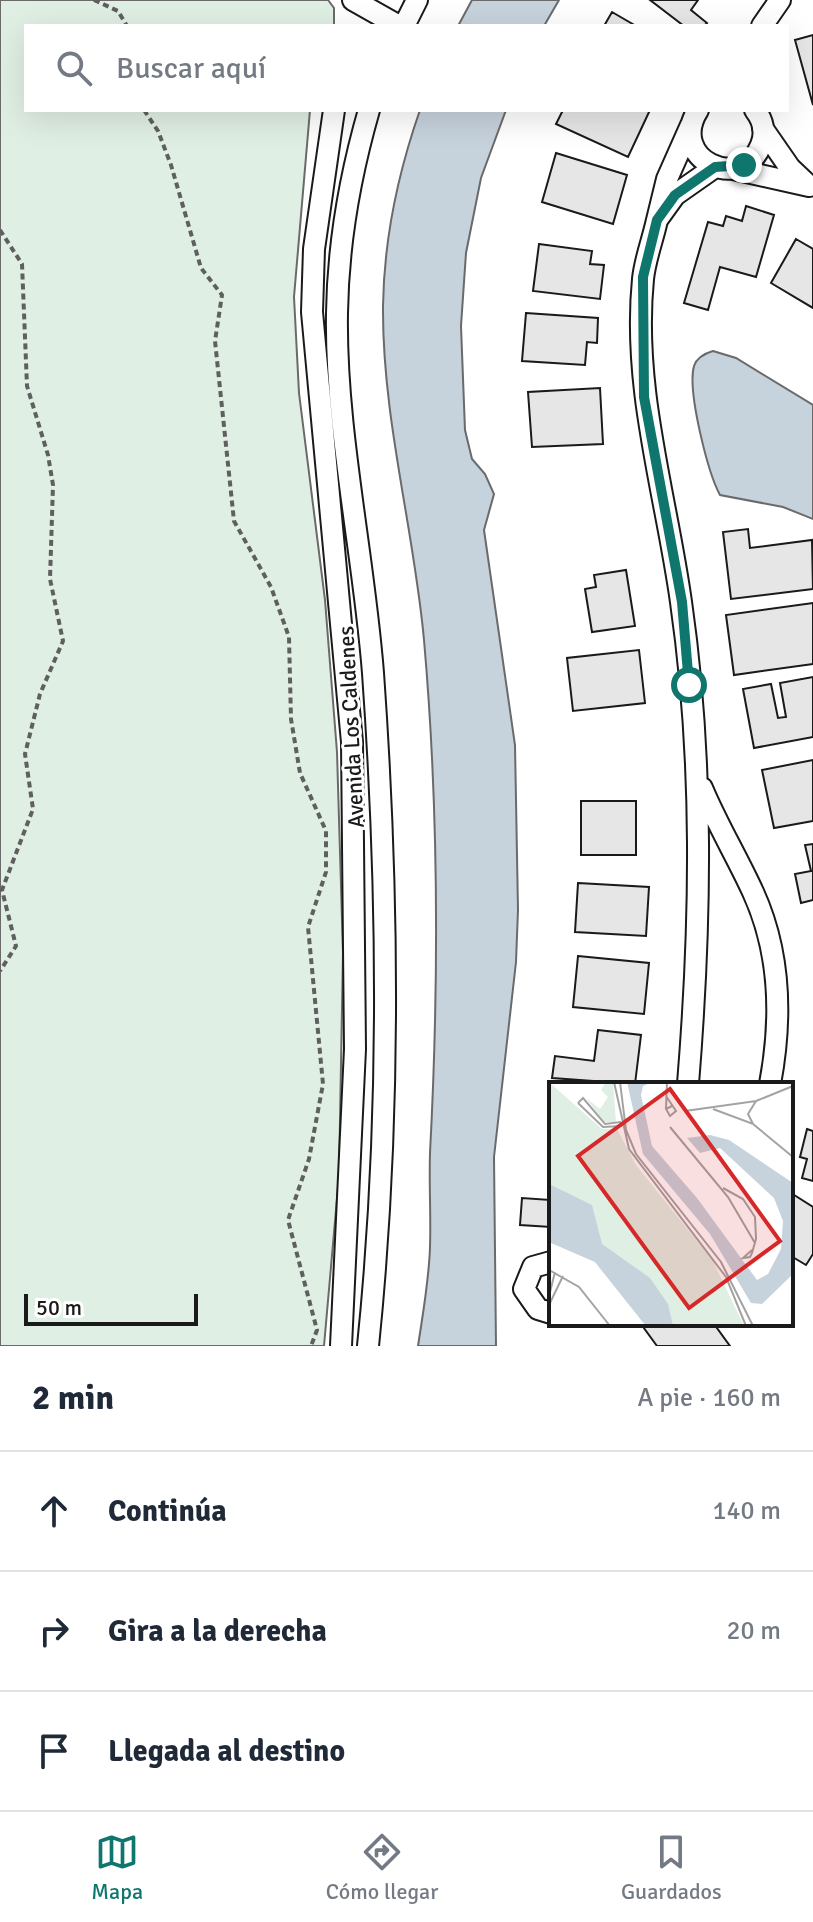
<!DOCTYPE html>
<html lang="es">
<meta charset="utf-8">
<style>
body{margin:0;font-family:Signika,sans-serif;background:#f2f2f3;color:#1f2937}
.scale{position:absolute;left:24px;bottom:20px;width:174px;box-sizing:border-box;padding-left:8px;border:4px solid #1a1a1a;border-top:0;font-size:22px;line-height:28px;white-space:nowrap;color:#1a1a1a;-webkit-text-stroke:6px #fff;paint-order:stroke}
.stop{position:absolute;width:24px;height:24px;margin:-18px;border:6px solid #0f766e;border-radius:50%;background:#fff}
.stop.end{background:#0f766e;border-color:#fff;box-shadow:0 2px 8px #0008}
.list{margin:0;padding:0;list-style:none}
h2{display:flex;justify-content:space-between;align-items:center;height:104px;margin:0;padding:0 32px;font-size:34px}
h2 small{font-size:26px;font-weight:400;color:#747a83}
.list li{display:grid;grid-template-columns:52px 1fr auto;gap:24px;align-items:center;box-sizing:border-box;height:120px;padding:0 32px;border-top:2px solid #e0e1e3}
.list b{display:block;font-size:30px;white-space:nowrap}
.list em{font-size:26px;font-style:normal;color:#747a83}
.icon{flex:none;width:44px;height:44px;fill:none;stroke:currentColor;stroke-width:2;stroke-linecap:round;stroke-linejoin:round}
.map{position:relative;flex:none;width:813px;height:1346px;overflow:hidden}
.search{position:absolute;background:#fff;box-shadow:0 8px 32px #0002;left:24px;right:24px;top:24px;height:88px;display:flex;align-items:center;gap:20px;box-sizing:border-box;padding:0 28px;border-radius:0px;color:#747a83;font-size:30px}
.sheet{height:464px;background:#fff}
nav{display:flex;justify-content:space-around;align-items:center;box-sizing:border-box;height:112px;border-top:2px solid #e0e1e3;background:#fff;font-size:22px;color:#747a83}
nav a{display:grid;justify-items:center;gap:4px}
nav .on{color:#0f766e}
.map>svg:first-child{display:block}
.green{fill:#e0efe3;stroke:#6a6a6a;stroke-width:2}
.water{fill:#c6d2dc;stroke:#6a6a6a;stroke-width:2}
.building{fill:#e6e6e6;stroke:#1a1a1a;stroke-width:2}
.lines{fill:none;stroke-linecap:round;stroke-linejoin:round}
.street-casing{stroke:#1a1a1a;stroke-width:24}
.path{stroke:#5f5f5f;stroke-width:4;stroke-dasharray:6 4;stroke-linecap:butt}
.street{stroke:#fff;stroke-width:20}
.route{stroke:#0f766e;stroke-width:10}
.labels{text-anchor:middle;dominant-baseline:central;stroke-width:6;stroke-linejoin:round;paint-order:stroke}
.street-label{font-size:22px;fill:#1a1a1a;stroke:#fff}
.inset-road{fill:none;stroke:#a3a3a3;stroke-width:2}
.view{fill:#d62828;fill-opacity:0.15;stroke:#d62828;stroke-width:4}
.inset-edge{fill:none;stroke:#1a1a1a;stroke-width:4}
</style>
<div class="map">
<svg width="813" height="1346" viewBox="0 0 813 1346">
<rect width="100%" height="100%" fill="#fff"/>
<!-- green -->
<path class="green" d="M0,0H328L334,8V26H26V110H310L294,297L299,393L325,600L337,752L343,953L339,1176L324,1346H0Z"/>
<!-- water -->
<path class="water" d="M472,0H559L544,26H458Z
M420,110H506L481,178L466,253L461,326L465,430L472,459L485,474L494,494L484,530L515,745L518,910L516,962L494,1157L496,1346H418C423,1313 429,1280 430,1247C431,1215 429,1184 430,1153C439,982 439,811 424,640C414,529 382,418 383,306C384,238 398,173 420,110Z
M713,351L736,358L813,405V519L783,507L720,495C708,473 687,391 694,366C697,357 706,353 713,351Z"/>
<!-- building -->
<path class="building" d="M650,0H698L691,10L707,23L704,26H684Z
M612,12L636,26H604Z
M813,35V105L795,40Z
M563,110H650L628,157L556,124Z
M556,153L627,175L613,224L542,202Z
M746,206L774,215L756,277L720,267L708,310L684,303L708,222L723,226L726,216L742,221Z
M796,239L813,249V308L771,283Z
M539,244L592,251L590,264L604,265L600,299L533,291Z
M526,313L598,318L597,343L587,342L585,365L522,361Z
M600,388L603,444L532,447L528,392Z
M748,529L750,548L812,540L813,589L731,599L723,532Z
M626,570L635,626L592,632L585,589L596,587L594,575Z
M813,603V664L734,675L726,615Z
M639,650L645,703L573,711L567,658Z
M813,677V737L754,748L743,689L771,684L778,718L786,717L780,683Z
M813,760V821L774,828L762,770Z
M581,801H636V855H581Z
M813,844V900L801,903L795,874L811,871L805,845Z
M578,883L649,887L646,936L575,932Z
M578,956L649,963L644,1014L573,1007Z
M598,1030L641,1035L635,1084L552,1078L555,1056L594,1061Z
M807,1129L813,1131V1181L802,1178L807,1159L800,1157Z
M551,1179V1227L520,1225L522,1198L550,1200Z
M791,1193L813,1207V1254L806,1265L791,1256Z
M641,1324H714L730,1346H657Z"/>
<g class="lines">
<defs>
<path id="street" d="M353,0L399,26
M404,26L417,0
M762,26L780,0
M334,110L314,249L312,312L352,742L355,1049L341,1346
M698,110C667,159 742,194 761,145C766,133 763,120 755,110
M691,125L667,179L657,220L675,195L715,167
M733,169L809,186L790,168L763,129
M657,220C653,239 645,259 643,279C632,389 666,494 681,602C704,761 701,924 688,1084
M702,788C717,824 737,857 753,892C781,953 782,1020 770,1084
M551,1262L533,1267L524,1289L538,1309L551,1313
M368,1346C391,1123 389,897 373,673C364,555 335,429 337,313C338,244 350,176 369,110"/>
</defs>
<!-- street casing -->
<use href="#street" class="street-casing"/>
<!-- path -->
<path class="path" d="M94,0L118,11L127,26
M144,110L158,131L171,165L201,268L222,295L215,341L234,521L271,587L289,637L291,719L300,773L326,831V872L308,927L323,1084L309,1159L288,1220L317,1330L311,1346
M0,230L22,264L27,386L48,455L53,485L50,579L63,641L40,694L25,754L33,809L2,890L16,946L0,971"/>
<!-- street -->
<use href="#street" class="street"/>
</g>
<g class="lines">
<!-- route -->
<path class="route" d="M689,685L682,602L644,397L643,277L657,220L675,195L715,167L744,165"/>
</g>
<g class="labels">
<!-- street labels -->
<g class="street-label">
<text transform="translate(351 727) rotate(-93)">Avenida Los Caldenes</text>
</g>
</g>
<!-- overview -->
<g transform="translate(549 1082)">
<rect width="244" height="244" fill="#fff"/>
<path d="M0,0L53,47H68L87,83L164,179L195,244H97L46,180L0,160ZM57,0H64L67,40H55L37,16L51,27L59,15L52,8Z" fill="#e0efe3"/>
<path d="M78,0H103L94,4L92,13L103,64L148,116L208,198L219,192L232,167L234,139L225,116L171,66L151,71L138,56L161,53L180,58L244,101V192L213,222L202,221L161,152L94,72ZM0,102L43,123L53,162L101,196L119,222L124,244H97L46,180L0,160Z" fill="#c6d2dc"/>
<path class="inset-road" d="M65,0L80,67L177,195L197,244M71,0L77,48L87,72L172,180L204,244M117,14L127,29L121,34L117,27L123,24M207,19L244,4M29,21L34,16L56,42L72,40M29,21L54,45L73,44M117,27L118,0M136,29L207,19L199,32L204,42L164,27M204,42L244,75M121,45L179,115L206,161M174,106L194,117L206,135L207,157L203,171L201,175L194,176L203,168M0,188L30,205L61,244M0,214L6,190M0,223L14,194"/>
<path class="view" d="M121,7L231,159L140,226L29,74Z"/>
<rect width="244" height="244" class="inset-edge"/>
</g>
</svg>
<div class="scale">50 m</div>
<div class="stop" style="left:689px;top:685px"></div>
<div class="stop end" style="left:744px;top:165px"></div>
<div class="search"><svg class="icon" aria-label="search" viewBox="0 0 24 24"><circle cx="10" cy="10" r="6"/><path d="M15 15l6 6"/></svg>Buscar aquí</div>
</div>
<section class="sheet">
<h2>2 min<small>A pie · 160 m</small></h2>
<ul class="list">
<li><svg class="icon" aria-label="ahead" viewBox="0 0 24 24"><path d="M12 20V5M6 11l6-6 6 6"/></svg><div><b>Continúa</b></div><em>140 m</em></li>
<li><svg class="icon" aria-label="right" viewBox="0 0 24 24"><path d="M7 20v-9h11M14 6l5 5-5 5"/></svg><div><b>Gira a la derecha</b></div><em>20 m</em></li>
<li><svg class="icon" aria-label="arrive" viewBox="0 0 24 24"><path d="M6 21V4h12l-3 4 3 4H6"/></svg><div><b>Llegada al destino</b></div></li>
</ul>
</section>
<nav>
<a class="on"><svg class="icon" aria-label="map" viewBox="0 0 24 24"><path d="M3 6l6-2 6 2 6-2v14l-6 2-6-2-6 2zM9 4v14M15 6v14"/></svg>Mapa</a>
<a><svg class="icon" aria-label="directions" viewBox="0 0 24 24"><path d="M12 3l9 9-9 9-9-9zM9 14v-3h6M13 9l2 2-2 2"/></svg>Cómo llegar</a>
<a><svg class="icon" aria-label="saved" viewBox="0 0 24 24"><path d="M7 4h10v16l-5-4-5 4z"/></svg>Guardados</a>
</nav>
